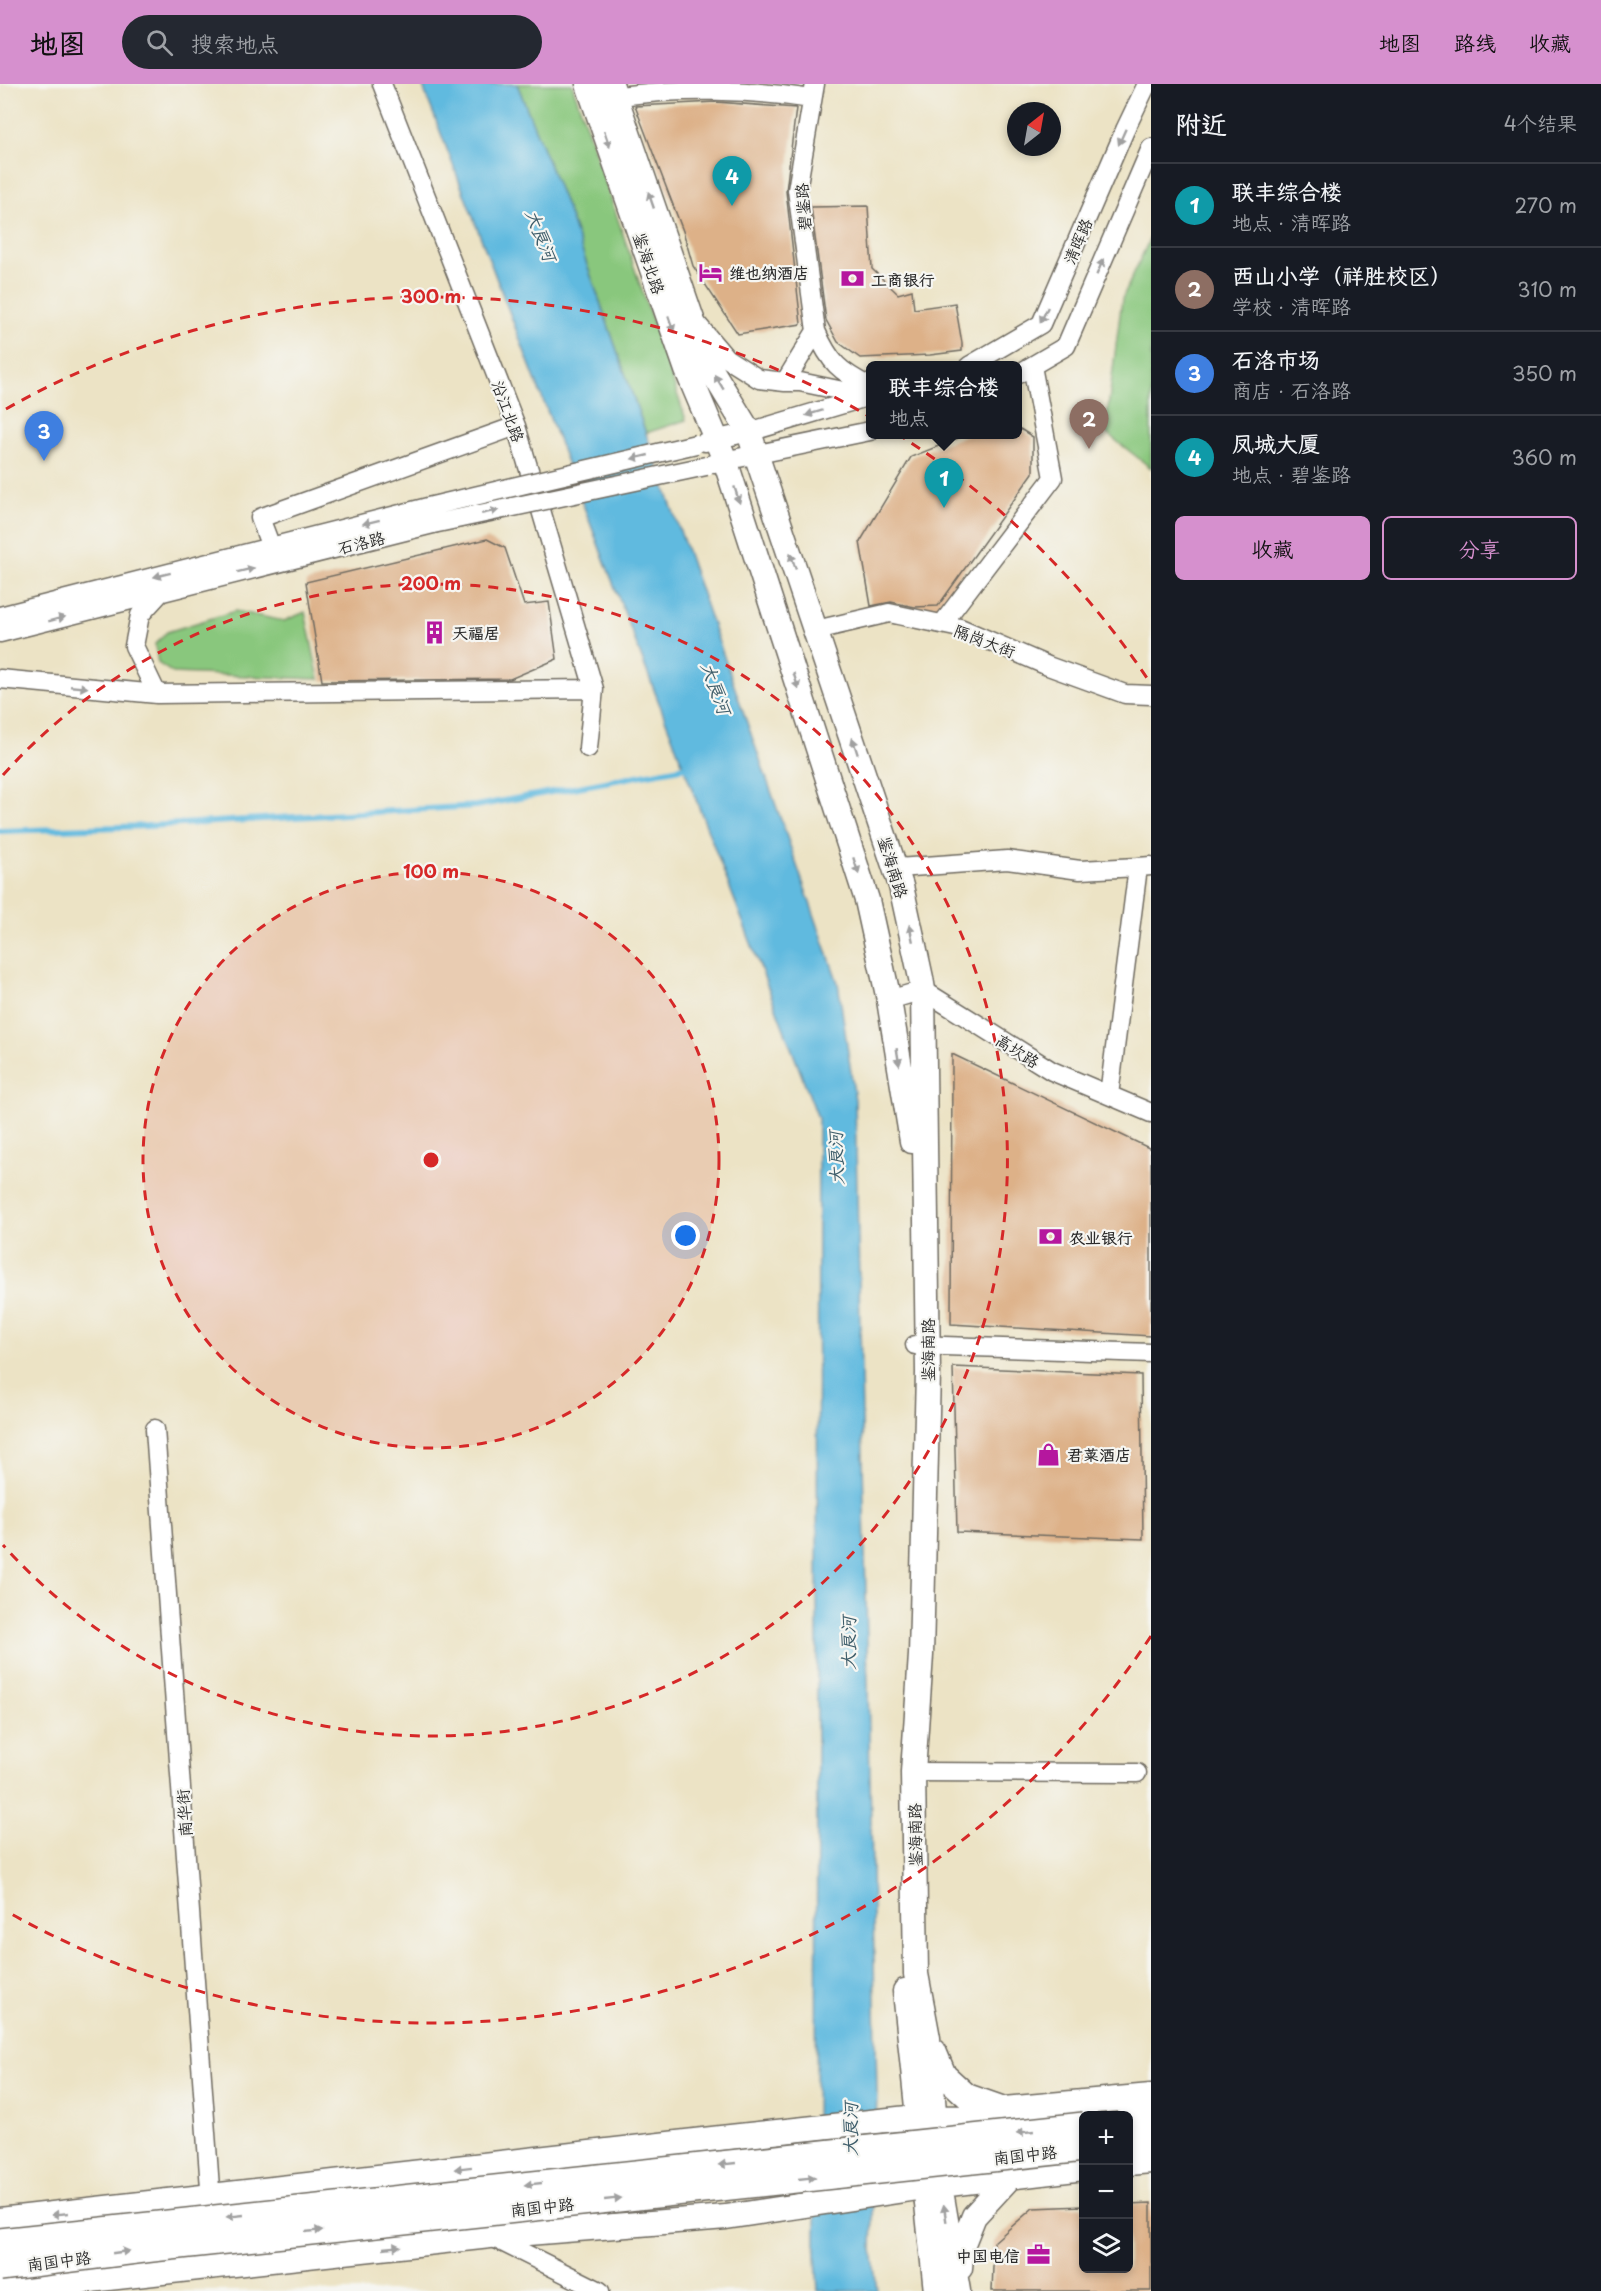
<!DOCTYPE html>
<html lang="zh">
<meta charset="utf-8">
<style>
body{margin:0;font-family:"Playpen Sans","LXGW WenKai TC",sans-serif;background:#242831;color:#f1f3f6}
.controls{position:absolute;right:18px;bottom:18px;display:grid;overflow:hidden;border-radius:9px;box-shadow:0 3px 9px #0003}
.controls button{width:54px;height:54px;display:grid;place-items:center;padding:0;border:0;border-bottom:2px solid #363941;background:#171b24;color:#f1f3f6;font:30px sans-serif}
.compass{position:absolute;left:1007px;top:18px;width:54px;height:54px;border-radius:50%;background:#171b24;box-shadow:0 3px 9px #0003;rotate:31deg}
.you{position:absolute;left:686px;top:1152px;width:21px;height:21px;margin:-15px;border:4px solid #fff;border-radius:50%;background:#1a73e8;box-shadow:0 0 0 9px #1a73e833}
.badge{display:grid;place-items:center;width:39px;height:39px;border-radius:50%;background:#d690ce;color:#fff;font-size:20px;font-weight:700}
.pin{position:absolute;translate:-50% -50px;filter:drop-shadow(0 2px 3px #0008)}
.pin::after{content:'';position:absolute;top:32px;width:21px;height:18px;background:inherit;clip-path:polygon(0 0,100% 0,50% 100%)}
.popup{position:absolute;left:866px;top:277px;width:156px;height:78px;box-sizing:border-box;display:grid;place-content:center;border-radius:9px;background:#171b24;filter:drop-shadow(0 2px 4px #0005);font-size:20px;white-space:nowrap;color:#9ea1a6}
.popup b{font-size:22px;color:#f1f3f6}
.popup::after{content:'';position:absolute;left:50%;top:100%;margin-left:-12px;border:12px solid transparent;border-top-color:#171b24}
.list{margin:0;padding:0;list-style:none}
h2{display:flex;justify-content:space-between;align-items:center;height:78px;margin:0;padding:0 24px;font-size:26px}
h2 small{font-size:20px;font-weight:400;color:#9ea1a6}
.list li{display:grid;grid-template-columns:39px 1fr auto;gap:18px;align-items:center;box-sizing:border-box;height:84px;padding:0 24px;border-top:2px solid #363941}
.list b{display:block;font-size:22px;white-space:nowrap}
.list p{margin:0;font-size:20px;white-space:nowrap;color:#9ea1a6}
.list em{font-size:20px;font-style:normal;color:#9ea1a6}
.actions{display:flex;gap:12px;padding:18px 24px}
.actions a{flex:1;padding:14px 0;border:2px solid #d690ce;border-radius:9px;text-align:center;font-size:21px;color:#d690ce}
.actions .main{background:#d690ce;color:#111}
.icon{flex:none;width:33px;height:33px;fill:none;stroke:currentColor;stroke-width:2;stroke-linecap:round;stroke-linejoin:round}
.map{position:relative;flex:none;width:1151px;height:2207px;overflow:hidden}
header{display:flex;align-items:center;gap:36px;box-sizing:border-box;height:84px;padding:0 30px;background:#d690ce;color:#111}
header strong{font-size:28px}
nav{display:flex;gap:33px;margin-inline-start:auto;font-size:21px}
.search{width:420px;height:54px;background:#242831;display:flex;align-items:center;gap:15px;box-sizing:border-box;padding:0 21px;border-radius:33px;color:#9ea1a6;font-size:22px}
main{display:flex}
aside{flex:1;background:#171b24}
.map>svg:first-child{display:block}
.green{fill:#89c77d;stroke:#5a7954;stroke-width:1.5}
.water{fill:#61badf;stroke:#467285;stroke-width:1.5}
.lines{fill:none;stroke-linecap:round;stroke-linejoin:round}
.stream{stroke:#61badf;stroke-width:6}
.building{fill:#ddb188}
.minor-casing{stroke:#6f6b61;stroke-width:21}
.major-casing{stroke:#6f6b61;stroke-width:27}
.highway-casing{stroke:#6f6b61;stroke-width:30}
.minor{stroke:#fff;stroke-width:18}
.major{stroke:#fff;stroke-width:24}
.highway{stroke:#fff;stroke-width:27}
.minor-bridge-casing{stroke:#6f6b61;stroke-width:21;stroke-linecap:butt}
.highway-bridge-casing{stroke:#6f6b61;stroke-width:30;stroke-linecap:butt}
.minor-bridge{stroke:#fff;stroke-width:18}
.highway-bridge{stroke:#fff;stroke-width:27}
.oneway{fill:#a0a0a0}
.ring{fill:none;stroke:#d62828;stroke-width:3;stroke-dasharray:10 8}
.labels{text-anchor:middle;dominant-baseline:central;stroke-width:4.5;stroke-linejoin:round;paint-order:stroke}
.street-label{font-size:16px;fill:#2b2b2b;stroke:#f6f6f2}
.poi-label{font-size:16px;font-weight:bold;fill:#2b2b2b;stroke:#f6f6f2;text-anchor:start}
.water-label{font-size:18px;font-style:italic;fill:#3e5d6a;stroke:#f6f6f2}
.centre{fill:#d62828;stroke:#f6f6f2;stroke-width:3}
.ring-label{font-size:18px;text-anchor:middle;font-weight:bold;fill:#d62828;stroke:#f6f6f2;stroke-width:4.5;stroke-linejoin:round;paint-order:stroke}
</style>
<header>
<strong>地图</strong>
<div class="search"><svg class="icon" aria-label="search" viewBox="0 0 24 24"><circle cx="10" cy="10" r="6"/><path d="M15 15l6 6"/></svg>搜索地点</div>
<nav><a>地图</a><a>路线</a><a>收藏</a></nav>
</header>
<main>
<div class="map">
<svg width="1151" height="2207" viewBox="0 0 1151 2207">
<rect width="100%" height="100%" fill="#f6f6f2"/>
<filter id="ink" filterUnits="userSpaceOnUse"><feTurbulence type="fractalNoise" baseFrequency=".0167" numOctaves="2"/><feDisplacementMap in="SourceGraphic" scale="12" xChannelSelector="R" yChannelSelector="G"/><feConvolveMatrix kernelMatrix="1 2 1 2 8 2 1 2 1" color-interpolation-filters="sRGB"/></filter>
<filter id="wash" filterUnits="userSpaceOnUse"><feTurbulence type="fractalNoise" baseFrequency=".008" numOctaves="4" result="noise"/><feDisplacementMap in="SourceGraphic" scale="24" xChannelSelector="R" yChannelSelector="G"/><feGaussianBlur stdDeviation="1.35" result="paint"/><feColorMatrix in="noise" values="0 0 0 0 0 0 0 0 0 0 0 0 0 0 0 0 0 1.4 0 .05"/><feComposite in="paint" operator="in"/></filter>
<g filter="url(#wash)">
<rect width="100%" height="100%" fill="#ece3c5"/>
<!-- green -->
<path class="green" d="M517,0H572L686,336L646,349L571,135Z
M1151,152V384L1105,348L1122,215Z
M235,527L284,537L305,528L319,595L173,589L158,579L155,560L167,548Z"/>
<!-- water -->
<path class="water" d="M422,0H517L571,135L838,899L855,1016L877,2009L872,2165L877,2207H818L816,2173L818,1034Z"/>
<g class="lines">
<!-- stream -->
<path class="stream" d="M0,747L148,742L476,722L691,682"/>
</g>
<g id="blocks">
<!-- building -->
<path class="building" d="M716,18L796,24L786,107L801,240L738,250L693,182L683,147L635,22Z
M868,122L872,185L898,210L912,206L914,225L955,219L962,259V267L930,271L860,274L838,258L826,236L811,123Z
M1017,343L1033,353V389L938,522L915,523L891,518L871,522L860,458L911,373L966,351H1017Z
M487,455L505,464L524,521L549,518L557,575L510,595L322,597L306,498Z
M952,970L1151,1065V1252L951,1240Z
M953,1283L1141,1291L1143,1455L957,1448Z
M1151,2119V2207H992L994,2158L1033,2124L1083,2122V2184H1128V2120Z"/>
</g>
</g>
<g filter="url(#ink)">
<use href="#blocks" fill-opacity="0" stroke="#6f6b61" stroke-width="1.5"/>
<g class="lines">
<defs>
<path id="minor" d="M382,0L516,342L594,605L588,664
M815,0L797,106L816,247C830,279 839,287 870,303
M619,12C681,4 751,5 812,15
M698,241L726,274L759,295L785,298L816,247
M969,282L1041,240L1125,46L1147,0
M1018,290L1066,262L1151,64
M785,298H800L867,312
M705,358L749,348L870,312
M714,379L870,347
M271,463L260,434L516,342
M162,507L140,531L134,562L157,610L594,605
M0,532L428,423
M942,540L1053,394L1032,282
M816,546L889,529L960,544L1048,582L1125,610L1151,611
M0,549L433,440
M0,595L157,610
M898,784L1007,776L1080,786L1138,783
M889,916L923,906L1052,987L1151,1029
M1109,1011L1138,783L1151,782
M915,1261L1151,1269
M155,1345L210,2104L208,2113
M913,1688L1137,1689
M490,2152L600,2207"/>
<path id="major" d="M588,0L687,286L725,376L867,816L889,916L912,1057
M611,0L707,279L749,348L756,370L901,802L921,894L923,906L928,1289L921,1571L913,1688L916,1890L928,1954L940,2101L958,2207
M905,1907L936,2207
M934,1967L944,1991L967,2012L1004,2025L1151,2012
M1128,2079L1151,2077
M0,2136L721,2054L917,2033L969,2034L1004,2025
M960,2184L962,2162L974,2132L1009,2094
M0,2206L490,2152L726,2133L924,2103L1084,2084"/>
<path id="highway" d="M1128,2037L1151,2035
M1128,2059L1151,2057"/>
</defs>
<!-- minor casing -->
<use href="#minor" class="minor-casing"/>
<!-- major casing -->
<use href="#major" class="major-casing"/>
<!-- highway casing -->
<use href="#highway" class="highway-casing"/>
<!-- minor -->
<use href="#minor" class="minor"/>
<!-- major -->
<use href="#major" class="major"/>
<!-- highway -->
<use href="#highway" class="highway"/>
<defs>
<path id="minor-bridge" d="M428,423L696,360
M433,440L706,382"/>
<path id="highway-bridge" d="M0,2158L1084,2042
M0,2183L152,2164L1084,2064"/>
</defs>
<!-- minor-bridge casing -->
<use href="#minor-bridge" class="minor-bridge-casing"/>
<!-- highway-bridge casing -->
<use href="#highway-bridge" class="highway-bridge-casing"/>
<!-- minor-bridge -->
<use href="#minor-bridge" class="minor-bridge"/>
<!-- highway-bridge -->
<use href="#highway-bridge" class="highway-bridge"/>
</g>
<!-- one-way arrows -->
<defs><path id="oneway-solid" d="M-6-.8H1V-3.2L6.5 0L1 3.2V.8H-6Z" transform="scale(1.5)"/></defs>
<g class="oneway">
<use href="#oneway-solid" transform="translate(1122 53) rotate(114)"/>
<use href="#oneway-solid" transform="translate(607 55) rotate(71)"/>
<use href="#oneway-solid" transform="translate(651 116) rotate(-109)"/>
<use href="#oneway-solid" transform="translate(1100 183) rotate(-67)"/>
<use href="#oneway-solid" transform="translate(1044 231) rotate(116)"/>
<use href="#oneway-solid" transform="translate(671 240) rotate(71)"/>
<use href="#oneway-solid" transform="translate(719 298) rotate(-121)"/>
<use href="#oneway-solid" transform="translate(814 329) rotate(163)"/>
<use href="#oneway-solid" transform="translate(640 373) rotate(167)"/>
<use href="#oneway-solid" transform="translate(737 411) rotate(72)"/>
<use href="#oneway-solid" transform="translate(490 428) rotate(-12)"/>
<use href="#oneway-solid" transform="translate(371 438) rotate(166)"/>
<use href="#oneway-solid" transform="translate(793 477) rotate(-109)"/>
<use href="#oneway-solid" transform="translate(246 486) rotate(-14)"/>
<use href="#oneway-solid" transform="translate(162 491) rotate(166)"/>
<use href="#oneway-solid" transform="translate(57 535) rotate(-15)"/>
<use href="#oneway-solid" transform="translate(796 597) rotate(72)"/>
<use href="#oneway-solid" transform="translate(79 603) rotate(5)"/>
<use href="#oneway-solid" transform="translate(855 662) rotate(-108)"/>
<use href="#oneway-solid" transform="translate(856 782) rotate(72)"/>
<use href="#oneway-solid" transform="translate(911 849) rotate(-102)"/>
<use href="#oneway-solid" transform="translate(898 973) rotate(81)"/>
<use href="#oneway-solid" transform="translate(1025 2048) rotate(174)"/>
<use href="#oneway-solid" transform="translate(727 2080) rotate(174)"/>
<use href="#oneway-solid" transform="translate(463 2084) rotate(173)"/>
<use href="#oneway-solid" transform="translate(807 2094) rotate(-6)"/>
<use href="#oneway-solid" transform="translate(533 2100) rotate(174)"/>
<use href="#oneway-solid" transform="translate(613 2115) rotate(-6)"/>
<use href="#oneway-solid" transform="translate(945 2129) rotate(-99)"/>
<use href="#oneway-solid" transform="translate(60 2130) rotate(174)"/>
<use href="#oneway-solid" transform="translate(235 2132) rotate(174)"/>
<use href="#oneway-solid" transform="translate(314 2147) rotate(-6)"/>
<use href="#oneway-solid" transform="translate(392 2163) rotate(-6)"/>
<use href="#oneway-solid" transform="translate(121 2168) rotate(-8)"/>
</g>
</g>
<!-- distance rings -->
<circle cx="431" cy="1076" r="288" fill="#d62828" fill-opacity=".12"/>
<g class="ring">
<circle cx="431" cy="1076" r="288"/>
<path d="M3 691A576 576 0 1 1 3 1461"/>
<path d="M1151 1552A863 863 0 0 1 6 1827M6 325A863 863 0 0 1 1151 600"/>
</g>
<!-- icons -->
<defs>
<symbol id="hotel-bare" viewBox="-9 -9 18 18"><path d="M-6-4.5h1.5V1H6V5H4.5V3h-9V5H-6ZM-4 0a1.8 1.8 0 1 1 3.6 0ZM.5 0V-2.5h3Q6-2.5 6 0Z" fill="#b5179e" stroke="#f6f6f2" stroke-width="2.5" paint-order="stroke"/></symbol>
<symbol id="bank-bare" viewBox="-9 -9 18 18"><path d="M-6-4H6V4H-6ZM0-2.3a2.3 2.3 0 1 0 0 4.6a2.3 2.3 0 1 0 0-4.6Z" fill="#b5179e" stroke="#f6f6f2" stroke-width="2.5" paint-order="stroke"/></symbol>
<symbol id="building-bare" viewBox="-9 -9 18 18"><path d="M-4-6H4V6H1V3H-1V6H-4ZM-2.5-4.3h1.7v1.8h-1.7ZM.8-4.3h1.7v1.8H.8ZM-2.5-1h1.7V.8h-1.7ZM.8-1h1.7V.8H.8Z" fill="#b5179e" stroke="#f6f6f2" stroke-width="2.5" paint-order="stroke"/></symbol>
<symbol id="shop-bare" viewBox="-9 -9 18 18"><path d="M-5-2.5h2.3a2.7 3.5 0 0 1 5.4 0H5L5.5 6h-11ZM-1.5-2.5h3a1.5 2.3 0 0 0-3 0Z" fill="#b5179e" stroke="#f6f6f2" stroke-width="2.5" paint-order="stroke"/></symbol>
<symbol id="office-bare" viewBox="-9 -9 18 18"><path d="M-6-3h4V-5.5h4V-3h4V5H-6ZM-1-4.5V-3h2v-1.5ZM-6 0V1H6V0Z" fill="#b5179e" stroke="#f6f6f2" stroke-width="2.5" paint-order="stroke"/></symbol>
</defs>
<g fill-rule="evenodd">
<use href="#hotel-bare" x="694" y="172" width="33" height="33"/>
<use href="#bank-bare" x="836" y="178" width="33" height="33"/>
<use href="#building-bare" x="418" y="532" width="33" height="33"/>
<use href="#bank-bare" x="1034" y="1136" width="33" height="33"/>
<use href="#shop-bare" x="1032" y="1354" width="33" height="33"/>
<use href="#office-bare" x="1022" y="2154" width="33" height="33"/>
</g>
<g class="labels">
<!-- street labels -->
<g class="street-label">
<text transform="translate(802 123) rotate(-94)">碧鉴路</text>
<text transform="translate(1077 157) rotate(-67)">清晖路</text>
<text transform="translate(650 179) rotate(71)">鉴海北路</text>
<text transform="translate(509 327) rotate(70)">沿江北路</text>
<text transform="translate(361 458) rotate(-14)">石洛路</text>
<text transform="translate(985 556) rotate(21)">隔岗大街</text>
<text transform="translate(894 783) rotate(73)">鉴海南路</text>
<text transform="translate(1018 966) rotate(32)">高坎路</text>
<text transform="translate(927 1266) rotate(-90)">鉴海南路</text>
<text transform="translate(183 1729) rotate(-94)">南华街</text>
<text transform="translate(914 1751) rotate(-91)">鉴海南路</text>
<text transform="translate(1025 2070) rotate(-6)">南国中路</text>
<text transform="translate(542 2122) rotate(-6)">南国中路</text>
<text transform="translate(59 2176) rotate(-7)">南国中路</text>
</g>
<!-- poi labels -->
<g class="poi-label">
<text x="729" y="188">维也纳酒店</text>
<text x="871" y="195">工商银行</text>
<text x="452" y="548">天福居</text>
<text x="1069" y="1153">农业银行</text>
<text x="1067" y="1370">君莱酒店</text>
<text x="1020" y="2171" text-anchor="end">中国电信</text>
</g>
<!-- water labels -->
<g class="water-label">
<text transform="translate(542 151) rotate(69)">大良河</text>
<text transform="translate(717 604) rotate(70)">大良河</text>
<text transform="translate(835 1074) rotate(-92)">大良河</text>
<text transform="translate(847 1559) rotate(-90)">大良河</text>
<text transform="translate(849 2045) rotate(-90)">大良河</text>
</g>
</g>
<circle cx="431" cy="1076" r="9" class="centre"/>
<g class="ring-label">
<text x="431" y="219">300 m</text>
<text x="431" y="506">200 m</text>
<text x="431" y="794">100 m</text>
</g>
</svg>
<div class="controls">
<button>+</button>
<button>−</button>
<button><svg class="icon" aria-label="layers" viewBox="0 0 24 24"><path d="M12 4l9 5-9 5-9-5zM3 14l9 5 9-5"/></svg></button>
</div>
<svg class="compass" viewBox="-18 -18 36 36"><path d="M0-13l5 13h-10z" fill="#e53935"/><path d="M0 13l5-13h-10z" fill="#9ea1a6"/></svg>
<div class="you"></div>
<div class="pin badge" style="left:944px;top:424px;background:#0f9aa8">1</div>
<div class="popup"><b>联丰综合楼</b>地点</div>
<div class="pin badge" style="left:1089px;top:365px;background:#8d6e63">2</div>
<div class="pin badge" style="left:44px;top:377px;background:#3f7fe0">3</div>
<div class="pin badge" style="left:732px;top:122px;background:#0f9aa8">4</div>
</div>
<aside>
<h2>附近<small>4个结果</small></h2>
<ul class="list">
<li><span class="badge" style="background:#0f9aa8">1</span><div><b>联丰综合楼</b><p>地点 · 清晖路</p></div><em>270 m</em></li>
<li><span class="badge" style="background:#8d6e63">2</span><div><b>西山小学（祥胜校区）</b><p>学校 · 清晖路</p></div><em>310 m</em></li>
<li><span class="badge" style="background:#3f7fe0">3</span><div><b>石洛市场</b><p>商店 · 石洛路</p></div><em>350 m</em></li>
<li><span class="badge" style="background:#0f9aa8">4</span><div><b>凤城大厦</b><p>地点 · 碧鉴路</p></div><em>360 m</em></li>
</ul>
<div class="actions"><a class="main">收藏</a><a>分享</a></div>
</aside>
</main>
